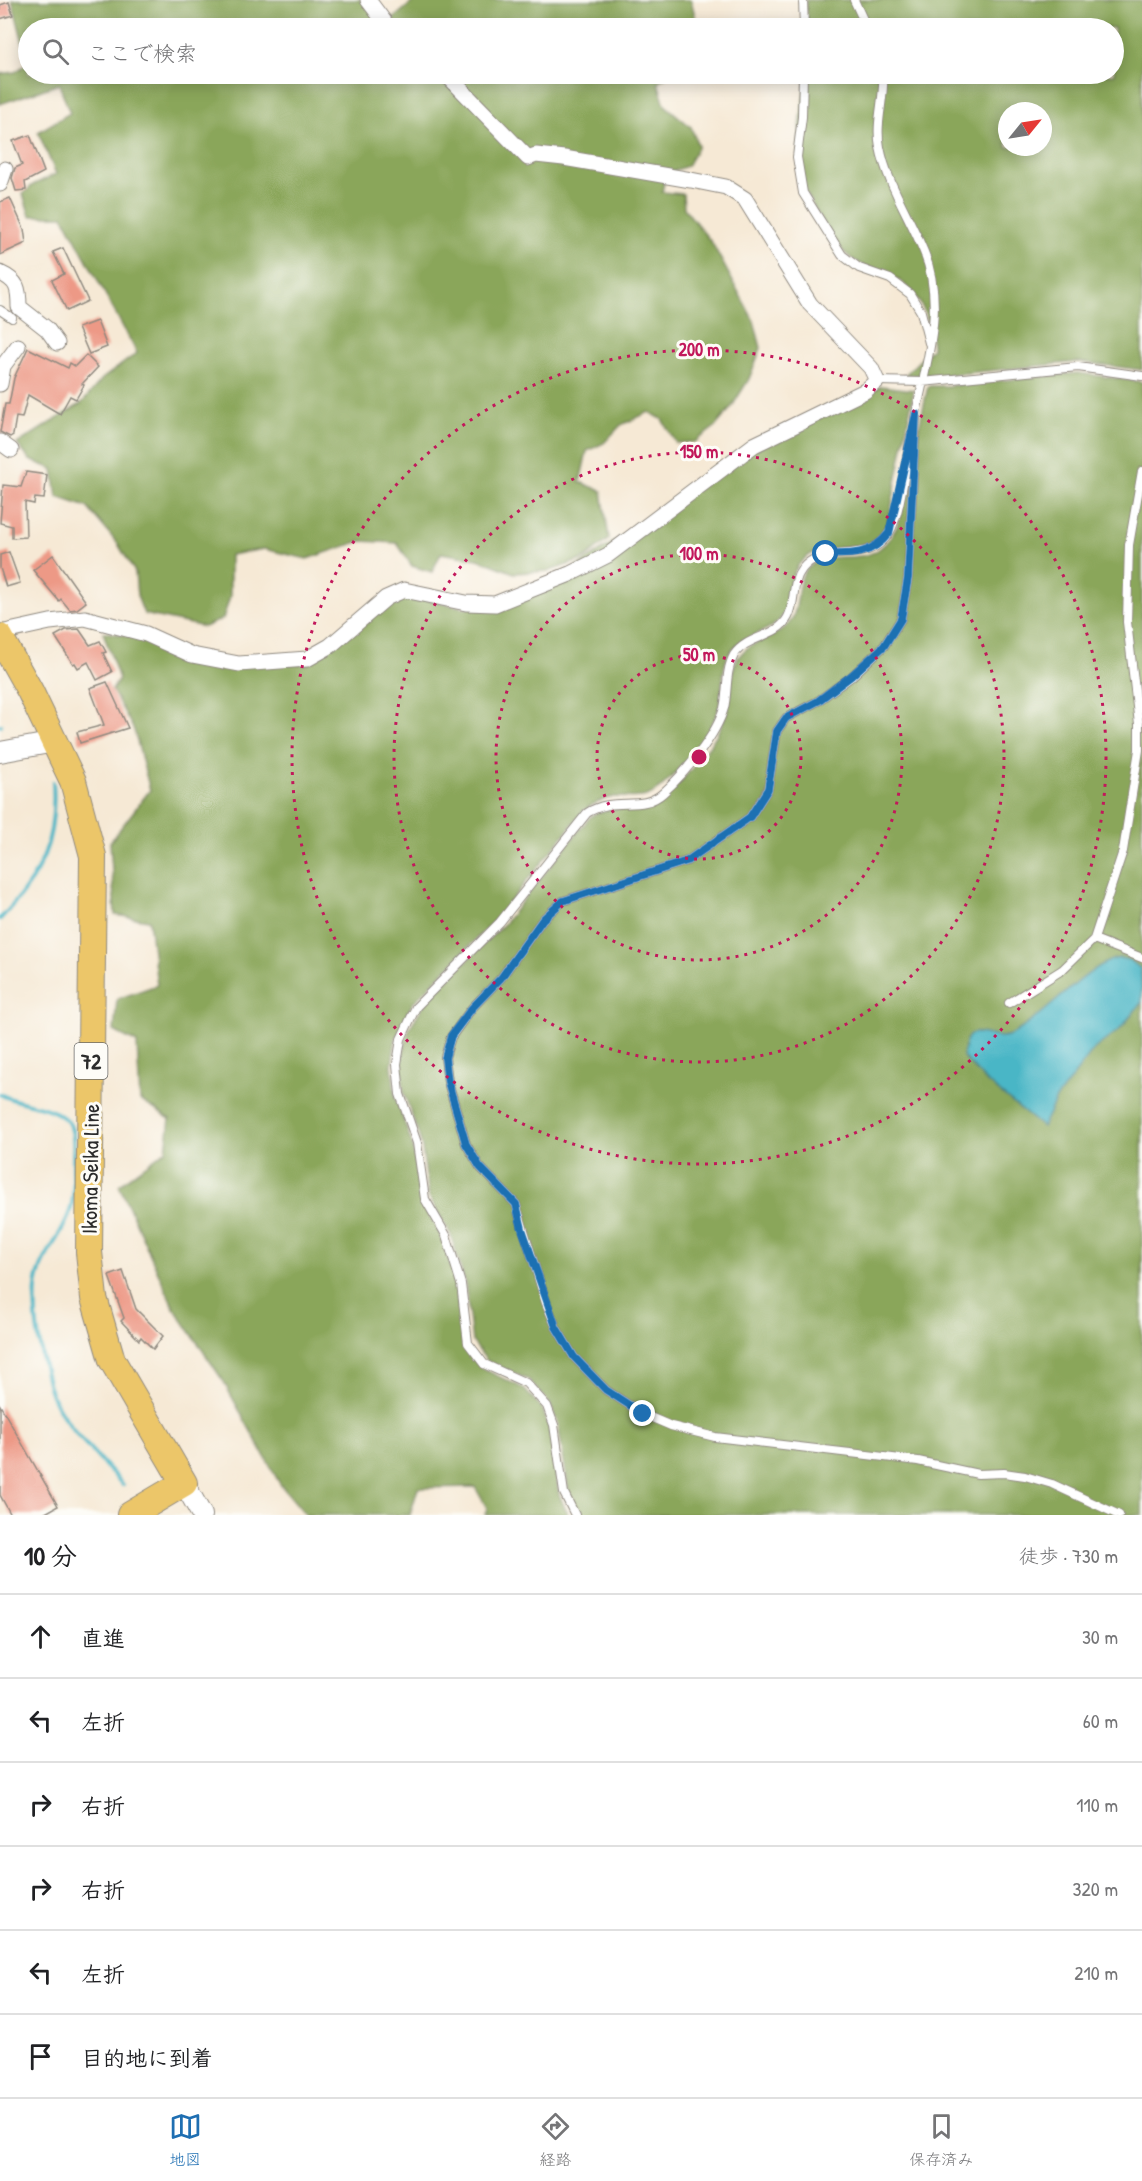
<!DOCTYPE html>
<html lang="ja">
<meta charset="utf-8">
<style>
body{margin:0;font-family:"Patrick Hand","Klee One",sans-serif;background:#f2f2f2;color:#202124}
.compass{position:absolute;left:998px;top:102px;width:54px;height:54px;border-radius:50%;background:#fff;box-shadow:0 3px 15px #0003;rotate:60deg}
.stop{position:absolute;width:18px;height:18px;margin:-14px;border:4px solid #1f6fb2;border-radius:50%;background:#fff}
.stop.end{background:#1f6fb2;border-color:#fff;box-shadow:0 2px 6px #0008}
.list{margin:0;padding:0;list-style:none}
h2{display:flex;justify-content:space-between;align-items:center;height:78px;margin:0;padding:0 24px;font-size:26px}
h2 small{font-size:20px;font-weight:400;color:#757577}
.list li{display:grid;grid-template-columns:39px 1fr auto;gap:18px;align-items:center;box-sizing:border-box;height:84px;padding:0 24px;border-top:2px solid #e0e0e0}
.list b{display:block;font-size:22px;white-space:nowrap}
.list em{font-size:20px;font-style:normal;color:#757577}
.icon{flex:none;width:33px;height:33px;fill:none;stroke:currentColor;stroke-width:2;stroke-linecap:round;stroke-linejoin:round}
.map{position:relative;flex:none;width:1142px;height:1515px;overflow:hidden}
.search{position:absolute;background:#fff;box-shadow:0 3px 15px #0003;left:18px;right:18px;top:18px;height:66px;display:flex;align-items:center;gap:15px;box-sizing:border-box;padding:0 21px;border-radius:33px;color:#757577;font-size:22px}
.sheet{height:582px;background:#fff}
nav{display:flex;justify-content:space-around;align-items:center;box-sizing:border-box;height:84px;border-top:2px solid #e0e0e0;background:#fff;font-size:16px;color:#757577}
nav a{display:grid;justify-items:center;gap:3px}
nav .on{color:#1f6fb2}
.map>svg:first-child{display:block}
.forest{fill:#8aa65a;stroke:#5a6842;stroke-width:1.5;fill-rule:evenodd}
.water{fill:#4ab6c6;stroke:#3a7078;stroke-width:1.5}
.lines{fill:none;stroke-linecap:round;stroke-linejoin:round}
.stream{stroke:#4ab6c6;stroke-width:4}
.building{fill:#ed9986}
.service-casing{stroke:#908a80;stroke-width:10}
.minor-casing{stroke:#908a80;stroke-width:17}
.tertiary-casing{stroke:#908a80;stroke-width:22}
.primary-casing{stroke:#908a80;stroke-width:28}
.service{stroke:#fff;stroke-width:8}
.minor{stroke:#fff;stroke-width:15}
.tertiary{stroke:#fff;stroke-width:20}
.primary{stroke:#ecc669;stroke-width:26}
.route{stroke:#1f6fb2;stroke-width:8}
.ring{fill:none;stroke:#c2185b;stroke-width:3;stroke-dasharray:3 6}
.labels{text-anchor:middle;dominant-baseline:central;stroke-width:6;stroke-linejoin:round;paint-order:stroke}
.shield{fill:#fdfcf7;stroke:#6a6a68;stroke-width:1.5}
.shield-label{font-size:21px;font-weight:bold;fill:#2b2b2b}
.street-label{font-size:22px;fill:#2b2b2b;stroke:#fdfcf7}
.centre{fill:#c2185b;stroke:#fdfcf7;stroke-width:3}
.ring-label{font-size:18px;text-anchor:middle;font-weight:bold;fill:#c2185b;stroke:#fdfcf7;stroke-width:6;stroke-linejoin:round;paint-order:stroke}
</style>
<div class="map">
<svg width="1142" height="1515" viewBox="0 0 1142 1515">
<rect width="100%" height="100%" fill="#fdfcf7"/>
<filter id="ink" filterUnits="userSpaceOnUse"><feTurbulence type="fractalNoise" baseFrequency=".0167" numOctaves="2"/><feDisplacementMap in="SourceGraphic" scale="12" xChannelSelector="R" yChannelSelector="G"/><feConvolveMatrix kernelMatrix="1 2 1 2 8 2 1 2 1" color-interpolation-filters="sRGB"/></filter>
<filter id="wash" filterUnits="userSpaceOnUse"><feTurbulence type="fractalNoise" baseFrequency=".008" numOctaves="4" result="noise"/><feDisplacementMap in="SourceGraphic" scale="24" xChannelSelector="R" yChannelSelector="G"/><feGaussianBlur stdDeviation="1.35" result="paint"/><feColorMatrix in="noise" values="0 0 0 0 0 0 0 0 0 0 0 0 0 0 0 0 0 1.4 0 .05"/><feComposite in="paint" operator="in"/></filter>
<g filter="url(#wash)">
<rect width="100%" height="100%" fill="#f6e9d5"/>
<!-- forest -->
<path class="forest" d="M12,0H367L388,23L415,0H691L698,28H28V62Z
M806,0H1142V370L1078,362L946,375H905L932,348C931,319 919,289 891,276C875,269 859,266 846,254C837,246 811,204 806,192C792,157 803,110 806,74H1114V28H807ZM1007,111H1043V147H1007Z
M28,63V74H670L658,82L665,105L691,127L698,146L687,166L666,174L662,192L683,194L684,208L712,243L754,321L761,348L749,379L731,408L715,427L695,442L676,443L662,419L649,412L621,425L604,443L587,451L580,482L602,491L609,539L584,559L550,571L514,573L478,559L441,553L432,572L412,566L397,543L361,541L307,559L264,549L230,555V596L223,619L204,627L144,614L137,596L135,572L118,544L87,507L57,497L53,469L30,460L17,444L82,403L102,379L137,353L63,216H30L23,194L33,185L56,174L38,132L70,113L59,84L0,104V74L15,72Z
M1078,373L1142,382V1515H581L570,1500L558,1424L550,1404L529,1380L487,1361L472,1341L465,1283L450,1233L429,1197L421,1142L404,1093L401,1064L409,1029L426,1001L503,925L590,817C614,801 644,816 666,795C689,775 721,737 728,707C732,692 729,672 738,658C750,638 780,640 792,619C801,602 794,582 808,568C835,542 870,578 897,527L928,386H946Z
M881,386L914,390L888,524C866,566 830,534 802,561C786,577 793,597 783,615C772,634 744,633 731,651C720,667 724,690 719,708C709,737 682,768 660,788C645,802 630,796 613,797C602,799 593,804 584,810L496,919L412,1004L396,1038L392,1064L395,1096L412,1144L421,1200L442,1237L456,1285L463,1344L481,1368L523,1388L542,1408L549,1426L559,1494L568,1515H485L487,1508L475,1487L418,1488L410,1515H306L280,1484L222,1379L174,1308L119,1185L166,1150L170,1119L140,1100L137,1043L114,1031L117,999L157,985L149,920L115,915L110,842L150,790L134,730L112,690L119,679L103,632L145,638L190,660L308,664L388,603L405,595L465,608L533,595L756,449Z"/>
<!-- water -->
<path class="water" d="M1120,958L1130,960L1141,969L1142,1002L1119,1030L1094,1049L1056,1099L1042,1127L987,1082L963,1057C966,1020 981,1036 1001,1037C1011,1037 1019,1030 1026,1025C1052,1008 1095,960 1120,958Z"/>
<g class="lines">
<!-- stream -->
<path class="stream" d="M0,725H1
M0,919C41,876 57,842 53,782
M0,1094C20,1106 50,1103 67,1121C75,1129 74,1145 73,1155C73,1175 76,1196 69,1214C60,1240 38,1260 36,1288C33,1316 42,1361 49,1387C59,1422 99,1457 123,1485"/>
</g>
<g id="blocks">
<!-- building -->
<path class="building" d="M9,2L13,15L0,19V5Z
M30,135L44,172L25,182L26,190L16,191L12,178L15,168L22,165L13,141Z
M10,198L24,229L26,243L0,255V202Z
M63,248L88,301L67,311L52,280L64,274L53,252Z
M97,321L107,347L89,354L78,328Z
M28,348L68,368L70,363L75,366L86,355L98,367L82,384L84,385L76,399L70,396L60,414L28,395L22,418L16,417L13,435L10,437L0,432L5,404H9L14,378Z
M26,472L47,475L44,499L35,498L34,504L25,502L26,537L12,538V526L0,523L3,485L21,487Z
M9,552L20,583L6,587L0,568V555Z
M53,555L86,602L77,609L70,610L61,599L59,601L33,570Z
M79,629L90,645L100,641L106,652L103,653L112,672L97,680L88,662L78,668L75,663L73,664L55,636L66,630Z
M107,682L128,728L80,743L77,732L104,725L90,688Z
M123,1271L136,1309L163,1336L153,1349L141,1337L139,1340L121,1321L124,1318L109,1276Z
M0,1405L58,1506L42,1515H11L0,1495Z"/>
</g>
</g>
<g filter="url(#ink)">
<use href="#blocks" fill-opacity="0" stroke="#908a80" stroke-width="1.5"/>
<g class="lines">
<defs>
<path id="service" d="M803,0L804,28
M854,0L867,28
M803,74L802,117L797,157L803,193L842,255L859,268L890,279L910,294L921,312L929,343
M883,74C885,97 875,123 880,147C887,184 910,217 924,252C946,307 926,363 915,418
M0,310L12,318
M877,381L922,382L1078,367L1142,376
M916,413L908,578L901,619L884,646L851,677L818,701L786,718L777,731L768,789L750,817L687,861L563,901L543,919L501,978L472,1008L451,1037L445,1057L448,1082L466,1144L480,1167L516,1204L546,1303L556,1327L574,1357L606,1390L643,1414L671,1426L715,1437L918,1461L978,1474L1004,1473L1025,1476L1052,1484L1119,1515
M1094,939L1142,958
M1009,1003L1062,970L1094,939L1123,851L1139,750V724L1127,622L1129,545L1142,471
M575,1515L564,1493L554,1425L547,1406L526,1383L484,1364L468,1343L461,1284L446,1235L425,1199L417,1143L400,1094L397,1064L401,1039L416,1007L500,922L587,813C615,795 641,813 663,793C685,773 716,736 724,708C728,692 725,671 734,655C747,635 777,638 788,617C796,602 791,583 802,569C825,540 867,568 889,533C901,515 906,460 911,436"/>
<path id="minor" d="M368,0L389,28
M0,184L5,169
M0,273C18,281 19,289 19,307L47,329L57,343
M0,384L3,366L18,346
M0,442L11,450
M0,633L50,622L85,618L146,634L192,655L239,664L307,659L330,646L386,598L404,590L466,603L495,604L570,574L608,555L754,445L865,391L877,381L871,368L810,304L745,199L726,187L691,180L564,158L536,155L528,158L446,74"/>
<path id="tertiary" d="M0,752L55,742
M184,1483L202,1515"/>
<path id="primary" d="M0,637L30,691L73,781L93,856L89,1252L94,1298L112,1360L184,1483L130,1515"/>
</defs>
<!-- service casing -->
<use href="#service" class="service-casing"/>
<!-- minor casing -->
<use href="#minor" class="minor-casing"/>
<!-- tertiary casing -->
<use href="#tertiary" class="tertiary-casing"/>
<!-- primary casing -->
<use href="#primary" class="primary-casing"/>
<!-- service -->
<use href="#service" class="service"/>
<!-- minor -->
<use href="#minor" class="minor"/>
<!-- tertiary -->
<use href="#tertiary" class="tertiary"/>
<!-- primary -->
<use href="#primary" class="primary"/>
</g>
</g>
<g class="lines" filter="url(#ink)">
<!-- route -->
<path class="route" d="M643,1414L606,1390L574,1357L556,1327L522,1229L516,1204L480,1167L466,1144L448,1082L445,1058L451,1036L472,1008L501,978L543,919L563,901L687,861L750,817L768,789L777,731L786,718L818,701L851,676L884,646L901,619L908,578L916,414L889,533C872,555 852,555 826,554"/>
</g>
<!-- distance rings -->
<g class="ring">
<circle cx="699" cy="757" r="102"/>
<circle cx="699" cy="757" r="203"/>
<circle cx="699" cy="757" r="305"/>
<circle cx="699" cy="757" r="407"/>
</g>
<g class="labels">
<!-- shield labels -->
<rect class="shield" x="74.5" y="1043" width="33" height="36" rx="4.5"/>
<g class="shield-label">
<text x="91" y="1061">72</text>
</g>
<!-- street labels -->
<g class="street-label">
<text transform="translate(90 1169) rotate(-89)">Ikoma Seika Line</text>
</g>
</g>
<circle cx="699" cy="757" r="9" class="centre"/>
<g class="ring-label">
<text x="699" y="356">200 m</text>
<text x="699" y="458">150 m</text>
<text x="699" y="560">100 m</text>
<text x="699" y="661">50 m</text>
</g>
</svg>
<svg class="compass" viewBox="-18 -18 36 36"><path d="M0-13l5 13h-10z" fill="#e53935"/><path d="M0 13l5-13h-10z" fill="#757577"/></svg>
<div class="stop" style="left:826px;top:554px"></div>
<div class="stop end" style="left:643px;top:1414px"></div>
<div class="search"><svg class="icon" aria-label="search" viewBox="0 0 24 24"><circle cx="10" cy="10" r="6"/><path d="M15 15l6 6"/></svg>ここで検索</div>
</div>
<section class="sheet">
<h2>10 分<small>徒歩 · 730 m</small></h2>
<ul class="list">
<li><svg class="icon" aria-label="ahead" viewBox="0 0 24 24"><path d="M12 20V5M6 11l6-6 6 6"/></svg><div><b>直進</b></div><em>30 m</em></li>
<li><svg class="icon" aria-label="left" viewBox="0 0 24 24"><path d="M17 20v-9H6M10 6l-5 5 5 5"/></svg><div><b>左折</b></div><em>60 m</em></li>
<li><svg class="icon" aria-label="right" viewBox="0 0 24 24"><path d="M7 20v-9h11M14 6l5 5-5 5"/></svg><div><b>右折</b></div><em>110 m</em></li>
<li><svg class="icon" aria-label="right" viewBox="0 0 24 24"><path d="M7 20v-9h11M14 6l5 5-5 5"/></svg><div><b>右折</b></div><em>320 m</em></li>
<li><svg class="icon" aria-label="left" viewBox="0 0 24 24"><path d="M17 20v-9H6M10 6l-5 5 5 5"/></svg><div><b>左折</b></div><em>210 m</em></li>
<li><svg class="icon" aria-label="arrive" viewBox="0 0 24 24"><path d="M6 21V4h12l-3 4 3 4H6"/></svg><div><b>目的地に到着</b></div></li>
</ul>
</section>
<nav>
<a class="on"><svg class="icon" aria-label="map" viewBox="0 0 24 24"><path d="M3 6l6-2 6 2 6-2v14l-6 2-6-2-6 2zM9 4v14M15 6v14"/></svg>地図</a>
<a><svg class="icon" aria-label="directions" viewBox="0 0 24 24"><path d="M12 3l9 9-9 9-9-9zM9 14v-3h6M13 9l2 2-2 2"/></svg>経路</a>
<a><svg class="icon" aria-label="saved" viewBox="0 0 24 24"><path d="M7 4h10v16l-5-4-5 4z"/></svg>保存済み</a>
</nav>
